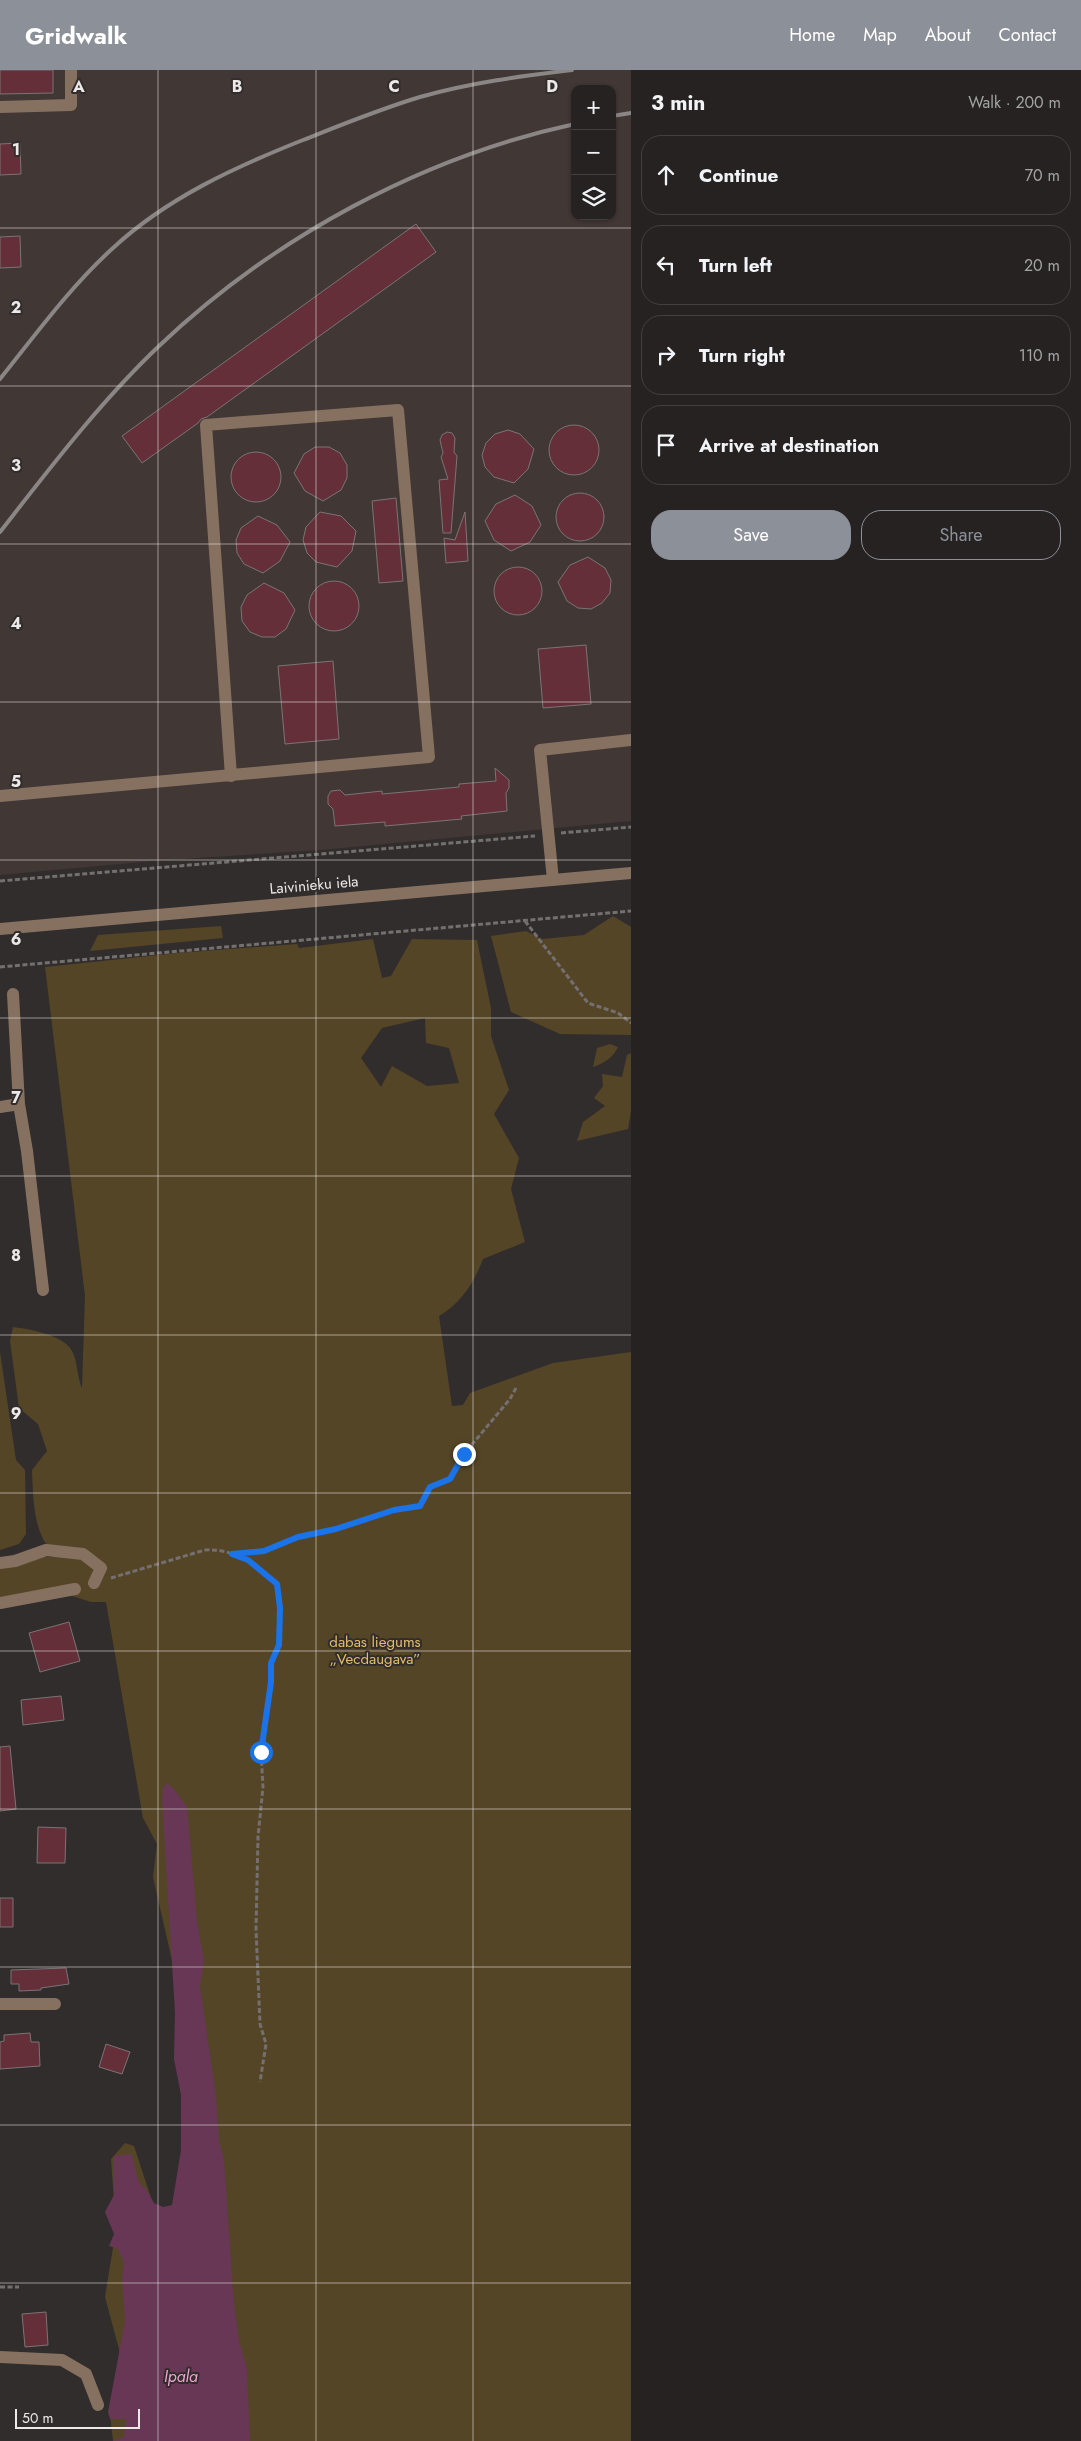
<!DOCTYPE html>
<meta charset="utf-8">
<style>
body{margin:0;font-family:Jost,sans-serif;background:#312f2e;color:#f1f3f6}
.controls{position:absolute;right:15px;top:15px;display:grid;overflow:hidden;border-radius:10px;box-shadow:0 1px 4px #0004}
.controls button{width:45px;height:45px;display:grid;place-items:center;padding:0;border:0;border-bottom:1px solid #423f3f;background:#252221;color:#f1f3f6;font:25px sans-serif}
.scale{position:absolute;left:15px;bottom:12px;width:125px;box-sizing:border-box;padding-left:5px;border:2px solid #ece9e8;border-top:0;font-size:14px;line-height:18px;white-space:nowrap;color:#ece9e8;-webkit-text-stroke:4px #312d2c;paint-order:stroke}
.stop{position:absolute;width:15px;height:15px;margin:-11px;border:4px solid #1a73e8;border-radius:50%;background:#fff}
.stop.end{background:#1a73e8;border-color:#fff;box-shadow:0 1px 5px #0008}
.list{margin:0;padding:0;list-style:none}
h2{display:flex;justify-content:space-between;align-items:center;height:65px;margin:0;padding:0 20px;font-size:21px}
h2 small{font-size:16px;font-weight:400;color:#a3a4a5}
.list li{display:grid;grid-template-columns:32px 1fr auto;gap:15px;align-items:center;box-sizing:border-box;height:80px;margin:0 10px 10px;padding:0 10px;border:1px solid #423f3f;border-radius:20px}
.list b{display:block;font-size:19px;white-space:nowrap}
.list em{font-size:16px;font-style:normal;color:#a3a4a5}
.actions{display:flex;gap:10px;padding:15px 20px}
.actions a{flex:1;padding:11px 0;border:1px solid #8c9099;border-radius:20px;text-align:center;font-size:18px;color:#8c9099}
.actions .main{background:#8c9099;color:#fff}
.icon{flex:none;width:28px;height:28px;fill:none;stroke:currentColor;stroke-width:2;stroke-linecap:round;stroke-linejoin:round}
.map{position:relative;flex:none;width:631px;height:2371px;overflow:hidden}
header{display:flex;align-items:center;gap:30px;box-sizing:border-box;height:70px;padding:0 25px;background:#8c9099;color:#fff}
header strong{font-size:24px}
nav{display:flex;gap:28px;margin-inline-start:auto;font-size:18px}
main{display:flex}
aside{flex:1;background:#252221}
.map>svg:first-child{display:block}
.built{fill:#413735;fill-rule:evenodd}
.green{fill:#554527;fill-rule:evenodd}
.water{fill:#673755}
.building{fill:#652f3a;stroke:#797575}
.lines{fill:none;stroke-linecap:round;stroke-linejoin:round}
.path{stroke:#73706f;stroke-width:3;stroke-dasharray:5 2.5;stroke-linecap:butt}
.minor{stroke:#867161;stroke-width:12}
.rail{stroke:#898685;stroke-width:4}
.route{stroke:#1a73e8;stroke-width:6}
.grid{fill:none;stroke:#ece9e8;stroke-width:1;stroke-opacity:0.55}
.labels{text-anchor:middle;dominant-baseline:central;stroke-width:4;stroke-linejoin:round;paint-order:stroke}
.street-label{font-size:15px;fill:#ece9e8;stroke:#312d2c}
.park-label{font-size:15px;fill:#e5bc6c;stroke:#312d2c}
.water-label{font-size:16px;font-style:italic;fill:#f3a4d2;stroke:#312d2c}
.grid-label{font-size:16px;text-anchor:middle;font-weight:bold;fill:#ece9e8;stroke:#312d2c;stroke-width:4;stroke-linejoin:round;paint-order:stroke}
</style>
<header>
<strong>Gridwalk</strong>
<nav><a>Home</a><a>Map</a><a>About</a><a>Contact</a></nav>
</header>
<main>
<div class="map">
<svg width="631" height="2371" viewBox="0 0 631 2371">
<rect width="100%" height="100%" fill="#312d2c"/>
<!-- built -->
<path class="built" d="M0,0H631V751L321,780L152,791L0,805ZM575,19H612V146H575Z"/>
<!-- green -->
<path class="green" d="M613,846L631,857V965L560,964L511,942L491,866L526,861L542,869L584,865Z
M221,856L223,868L90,881L98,865Z
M373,869L382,908L391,906L412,869L477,870L491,938V966L509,1020L494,1044L519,1088L511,1119L525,1172L483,1189C474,1213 461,1233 439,1246L452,1336L463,1335L470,1323L553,1293L631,1282V2371H113L110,2345L120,2283L105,2227L116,2159L111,2089L125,2073L134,2076L153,2134L163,2142L174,2136L185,2113L184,1943L153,1807L157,1774L143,1748L106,1532H91L66,1524L0,1527V1499L31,1487H57C53,1480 46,1475 43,1469C33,1448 33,1423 32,1400L47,1381L38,1354L19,1338L10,1271L13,1257C29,1259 64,1265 72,1281C78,1292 77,1308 82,1318L85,1226L45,897L177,883L297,874L299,878ZM425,948L426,973L449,978L459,1013L427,1016L392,996L381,1017L361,988L382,958Z
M610,974L618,977C613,988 604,993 593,997L597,978Z
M631,983V1041L628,1059L577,1071L583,1052L605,1036L594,1028L603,1016L602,1004L622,1007L627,985Z
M0,1282L16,1390L25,1400L26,1464L19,1474L0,1480Z"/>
<!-- water -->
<path class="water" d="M167,1713L174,1719L187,1737L197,1851L204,1891L200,1916L216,2026L219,2071L224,2090L234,2235L239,2270L247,2299L250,2371H113L124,2367L126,2349H110L108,2342L125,2251L122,2209L124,2192L118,2179L109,2176L114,2164L105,2142L114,2125V2086L131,2084L139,2113L146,2119L154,2133L163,2137L172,2135L181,2080V2025L174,1989L175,1943L162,1729L163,1718Z"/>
<!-- building -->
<path class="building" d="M0,0H53V23L0,24Z
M20,73L21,104L0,105V74Z
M416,154L436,182L207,347L201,349L198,353L142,393L122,366Z
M20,166L21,197L0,198V167Z
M549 380a25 25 0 1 1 50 0a25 25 0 1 1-50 0Z
M508,360L520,364L534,379L528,399L514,413L494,407L485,397L482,385L486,373L495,364Z
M447,362L452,363L455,368L454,382L457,386L451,463H443L439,410L448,409L441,387L443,383L440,370L442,365Z
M315,377H329L340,383L347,395V408L341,420L323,431L305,421L294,403L304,384Z
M231 407a25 25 0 1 1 50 0a25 25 0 1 1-50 0Z
M556 447a24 24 0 1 1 48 0a24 24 0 1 1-48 0Z
M515,425L532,436L541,455L530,472L511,481L494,470L485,451L496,434Z
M396,428L403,511L379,513L372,431Z
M320,442L341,446L356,461L352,481L337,497L316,492L307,483L303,470L306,457Z
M465,442L468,491L446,493L444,468L455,470Z
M258,446L277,455L290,472L280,491L263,503L244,494L237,483L236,470L241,458Z
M588,487L605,498L611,510L610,523L602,533L591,539L578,538L567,531L558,512L570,495Z
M494 521a24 24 0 1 1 48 0a24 24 0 1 1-48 0Z
M309 536a25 25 0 1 1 50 0a25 25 0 1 1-50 0Z
M264,513L284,523L295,540L286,559L275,567H262L250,562L242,551L241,537L247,525Z
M586,575L591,634L543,638L538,579Z
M333,591L339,669L285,674L278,596Z
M495,698L509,710V718L506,723L507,741L461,746L462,749L385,756V752L335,756L333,739L328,734V726L331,721L340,720L345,725L382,721V724L459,717V714L496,711Z
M69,1552L80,1591L40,1602L29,1563Z
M61,1626L64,1650L23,1655L21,1630Z
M10,1676L16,1739L0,1741V1677Z
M38,1757L66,1758L65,1793H37Z
M0,1828H13V1857H0Z
M66,1898L69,1914L41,1918V1920L19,1921V1914H11V1900Z
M30,1963L31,1972H39L40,1996L0,1999V1972L4,1971V1965Z
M106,1974L130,1982L122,2004L99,1997Z
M46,2242L48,2275L25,2277L22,2244Z"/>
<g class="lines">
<!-- path -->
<path class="path" d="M561,763L631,757
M0,811L535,766
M525,851L588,933L618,943L631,953
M0,897L631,841
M233,1484L265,1481L298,1467L336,1459L394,1441L420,1436L430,1417L450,1409L464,1384L510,1329L516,1318
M111,1508L205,1480C234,1478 256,1495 277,1513L280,1538L279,1575L271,1593V1612L261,1682L263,1717L258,1767L256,1859L260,1954L266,1974L260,2012
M0,2217H19"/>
<!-- minor -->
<path class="minor" d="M0,37L71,35V0
M0,726L429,687L398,340L206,355L231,706
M553,810L540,680L631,670
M0,859L631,803
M13,924L19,1034
M0,1037L19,1034L27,1081L43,1220
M0,1493L15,1491L46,1480L83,1484L101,1498L94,1513
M0,1533L75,1519
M0,1934H55
M0,2287L62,2290L86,2304L98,2335"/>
<!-- rail -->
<path class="rail" d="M612,46L631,43
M0,309C36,264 70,217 113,178C167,128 235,97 303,70C341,55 380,39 420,27C469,13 521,6 572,0
M0,462C50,398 100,332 159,276C273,168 421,87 575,54"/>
</g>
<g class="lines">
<!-- route -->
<path class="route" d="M261,1682L271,1612V1593L279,1575L280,1538L277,1514L248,1490L232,1484L264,1481L298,1467L336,1459L394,1440L420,1436L430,1417L450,1409L464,1384"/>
</g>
<!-- grid -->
<path class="grid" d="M158,0V2371M316,0V2371M473,0V2371M0,158H631M0,316H631M0,474H631M0,632H631M0,790H631M0,948H631M0,1106H631M0,1265H631M0,1423H631M0,1581H631M0,1739H631M0,1897H631M0,2055H631M0,2213H631"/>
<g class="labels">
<!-- street labels -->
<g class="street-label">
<text transform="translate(314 815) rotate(-5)">Laivinieku iela</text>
</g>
<!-- park labels -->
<g class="park-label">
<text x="375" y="1572">dabas liegums<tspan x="375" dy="17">„Vecdaugava”</tspan></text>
</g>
<!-- water labels -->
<g class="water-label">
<text x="181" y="2306">Ipala</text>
</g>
</g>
<g class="grid-label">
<text x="79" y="22">A</text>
<text x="237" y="22">B</text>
<text x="394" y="22">C</text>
<text x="552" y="22">D</text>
<text x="16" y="85">1</text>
<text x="16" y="243">2</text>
<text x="16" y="401">3</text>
<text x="16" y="559">4</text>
<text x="16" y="717">5</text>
<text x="16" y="875">6</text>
<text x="16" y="1033">7</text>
<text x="16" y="1191">8</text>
<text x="16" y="1349">9</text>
</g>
</svg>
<div class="controls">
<button>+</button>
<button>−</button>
<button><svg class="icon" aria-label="layers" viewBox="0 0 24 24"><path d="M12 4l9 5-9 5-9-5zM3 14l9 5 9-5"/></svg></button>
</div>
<div class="scale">50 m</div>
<div class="stop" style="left:261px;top:1682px"></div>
<div class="stop end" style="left:464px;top:1384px"></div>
</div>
<aside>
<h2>3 min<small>Walk · 200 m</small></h2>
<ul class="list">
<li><svg class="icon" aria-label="ahead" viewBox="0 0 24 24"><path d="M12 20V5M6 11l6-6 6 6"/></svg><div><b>Continue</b></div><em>70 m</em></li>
<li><svg class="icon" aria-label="left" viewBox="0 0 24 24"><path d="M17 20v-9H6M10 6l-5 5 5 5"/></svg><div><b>Turn left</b></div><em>20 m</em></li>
<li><svg class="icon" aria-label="right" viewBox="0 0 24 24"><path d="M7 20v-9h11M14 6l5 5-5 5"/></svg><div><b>Turn right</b></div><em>110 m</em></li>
<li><svg class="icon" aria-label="arrive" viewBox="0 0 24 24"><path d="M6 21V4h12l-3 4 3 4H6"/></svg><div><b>Arrive at destination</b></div></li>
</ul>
<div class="actions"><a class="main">Save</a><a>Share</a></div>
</aside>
</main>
